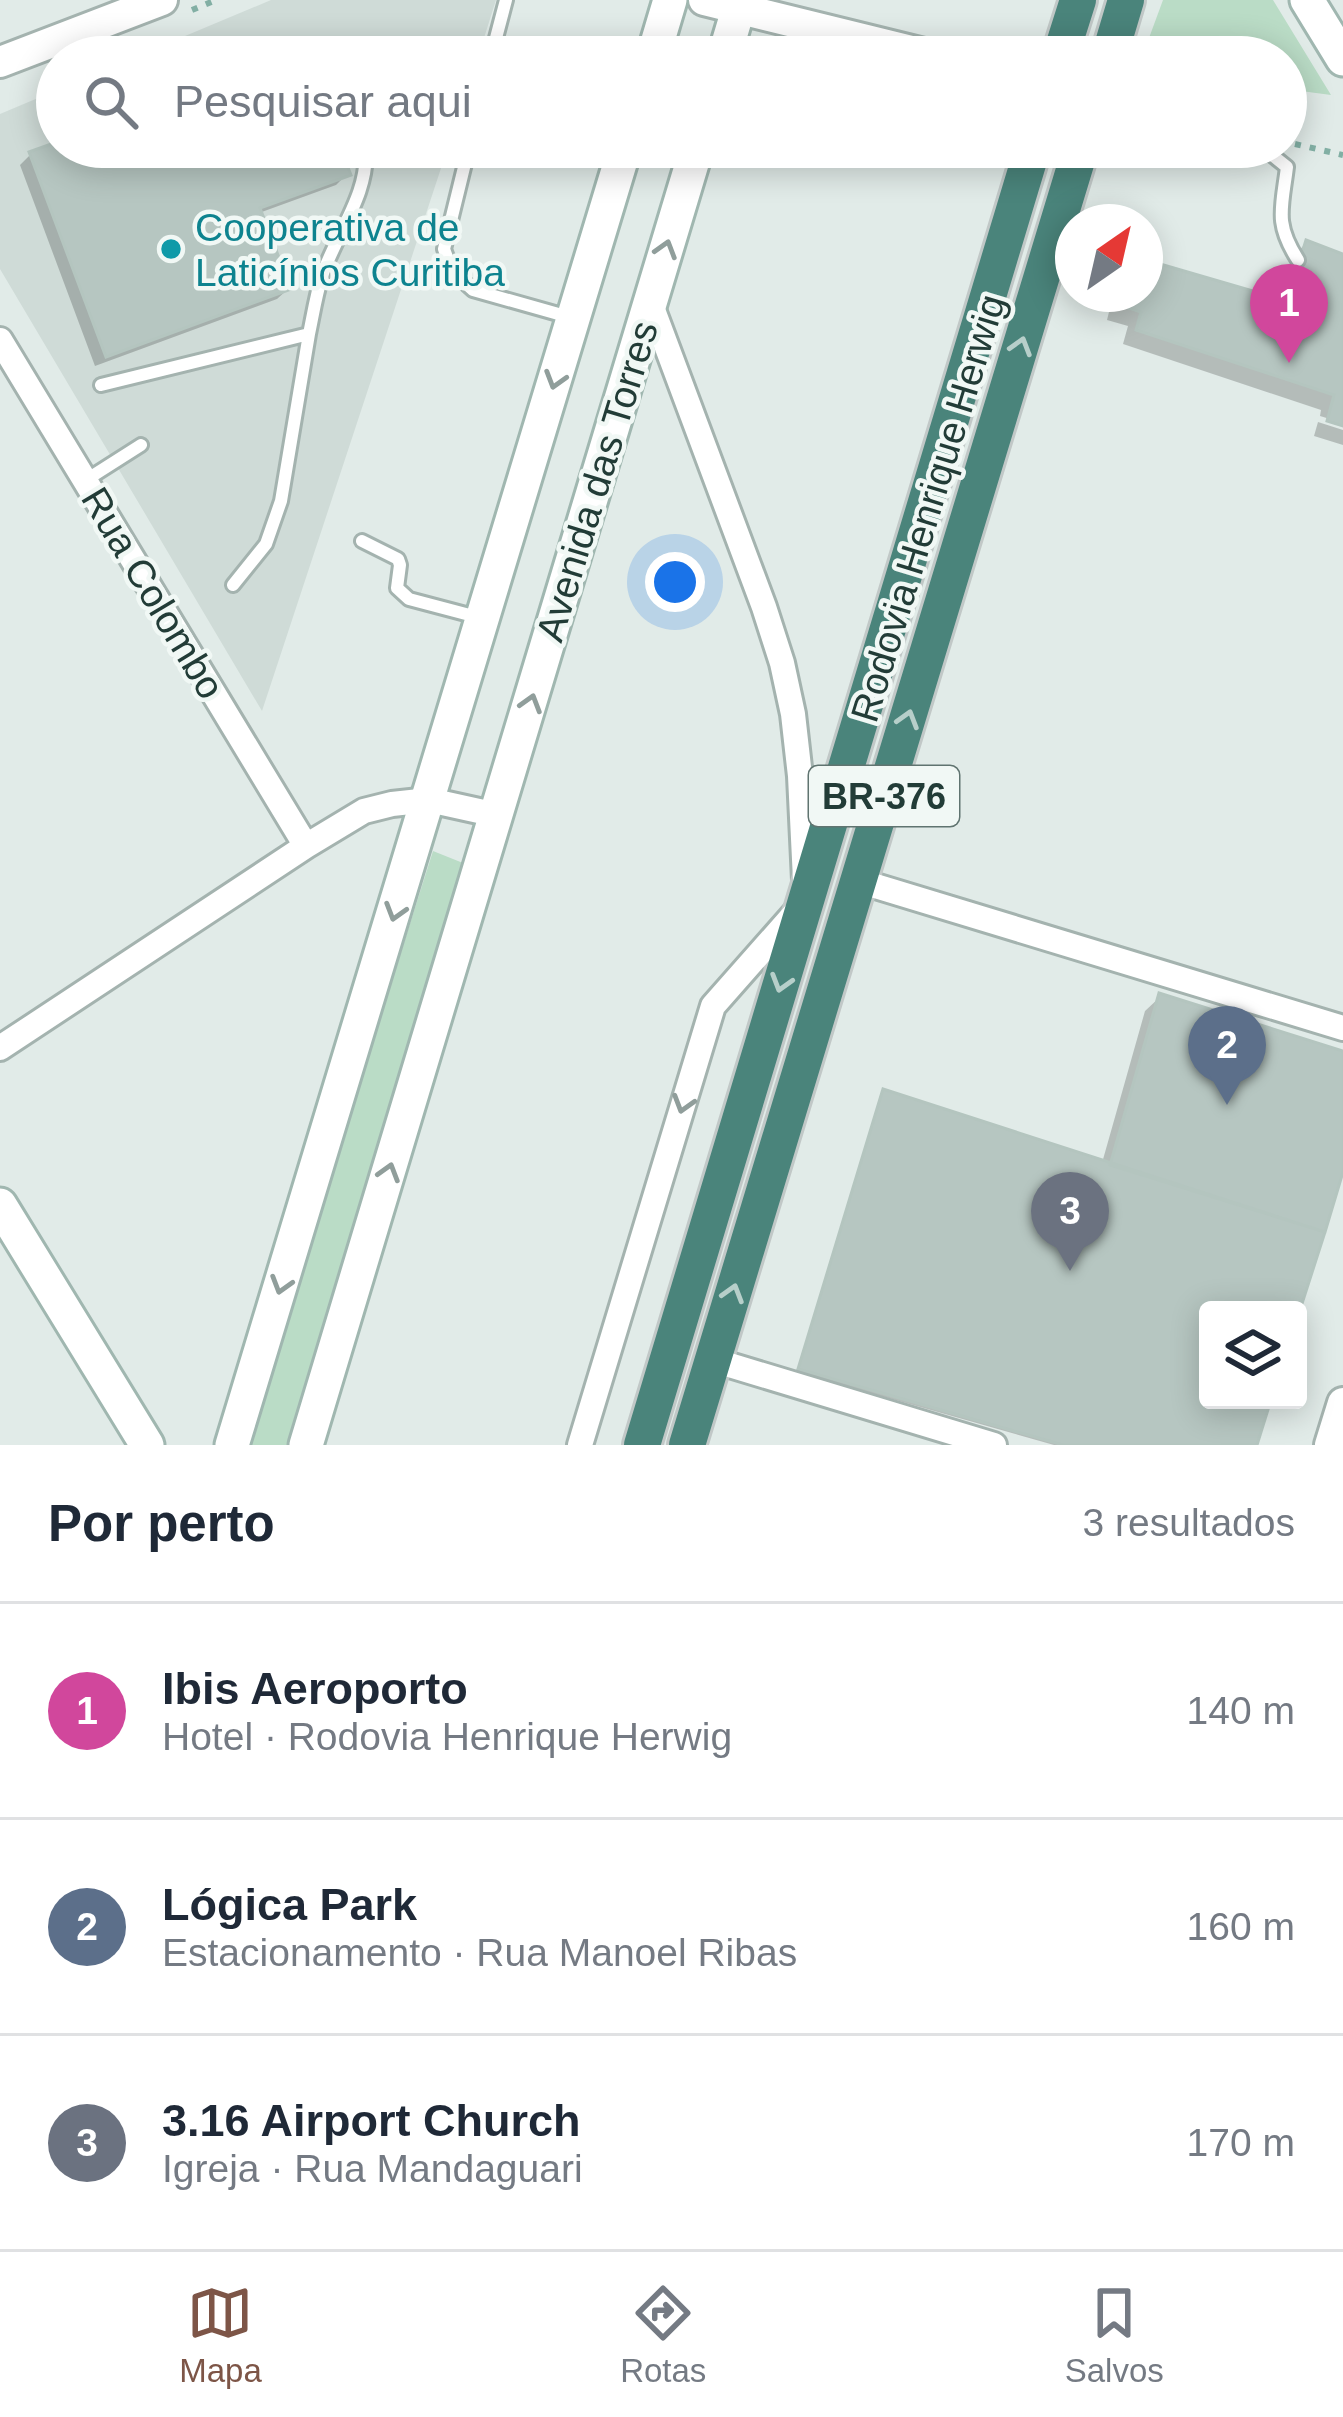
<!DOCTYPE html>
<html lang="pt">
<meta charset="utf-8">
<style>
body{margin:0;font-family:Helvetica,sans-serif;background:#f6f6f7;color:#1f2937}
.controls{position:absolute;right:36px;bottom:36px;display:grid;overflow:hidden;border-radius:12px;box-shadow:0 6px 30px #0003}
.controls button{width:108px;height:108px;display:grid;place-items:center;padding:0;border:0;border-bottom:3px solid #e0e1e3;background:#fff;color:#1f2937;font:60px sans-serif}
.compass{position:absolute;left:1055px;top:204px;width:108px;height:108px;border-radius:50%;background:#fff;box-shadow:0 6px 30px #0003;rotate:34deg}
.you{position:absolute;left:675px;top:582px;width:42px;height:42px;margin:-30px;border:9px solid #fff;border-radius:50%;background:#1a73e8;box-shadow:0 0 0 18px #1a73e833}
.badge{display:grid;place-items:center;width:78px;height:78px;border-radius:50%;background:#7d5547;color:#fff;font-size:39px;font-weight:700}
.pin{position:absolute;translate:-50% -99px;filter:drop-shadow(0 3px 6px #0008)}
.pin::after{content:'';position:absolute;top:63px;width:42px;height:36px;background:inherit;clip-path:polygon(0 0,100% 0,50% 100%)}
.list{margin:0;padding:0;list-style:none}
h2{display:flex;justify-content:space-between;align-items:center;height:156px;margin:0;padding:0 48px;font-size:51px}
h2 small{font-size:39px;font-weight:400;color:#747a83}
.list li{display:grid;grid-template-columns:78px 1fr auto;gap:36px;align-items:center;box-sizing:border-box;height:216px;padding:0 48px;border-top:3px solid #e0e1e3}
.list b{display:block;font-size:45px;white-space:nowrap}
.list p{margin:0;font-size:39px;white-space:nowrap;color:#747a83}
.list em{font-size:39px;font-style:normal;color:#747a83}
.icon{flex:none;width:66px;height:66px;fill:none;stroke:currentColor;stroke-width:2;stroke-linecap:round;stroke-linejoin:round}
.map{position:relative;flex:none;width:1343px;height:1445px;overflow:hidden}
.search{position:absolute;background:#fff;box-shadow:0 6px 30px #0003;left:36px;right:36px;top:36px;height:132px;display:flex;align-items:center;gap:30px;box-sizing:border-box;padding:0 42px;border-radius:66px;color:#747a83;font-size:45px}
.sheet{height:804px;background:#fff}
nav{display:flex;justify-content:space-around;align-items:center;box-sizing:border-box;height:168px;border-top:3px solid #e0e1e3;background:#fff;font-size:33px;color:#747a83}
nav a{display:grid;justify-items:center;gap:6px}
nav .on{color:#7d5547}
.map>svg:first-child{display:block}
.built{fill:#cfdbd7}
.green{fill:#badcc6}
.shadow{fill:#0003}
.building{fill:#b6c6c1;stroke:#b4c5bf;stroke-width:3}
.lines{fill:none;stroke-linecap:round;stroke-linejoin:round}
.service-casing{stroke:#a4b3af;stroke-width:18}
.minor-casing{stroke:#a4b3af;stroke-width:30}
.tertiary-casing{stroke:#a4b3af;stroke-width:36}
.secondary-casing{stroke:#a0b7b0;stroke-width:39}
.trunk-casing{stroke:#c1c8c7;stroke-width:42}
.path{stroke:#82afa4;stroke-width:6;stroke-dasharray:6 9;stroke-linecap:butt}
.service{stroke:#fff;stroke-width:12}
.minor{stroke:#fff;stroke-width:24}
.tertiary{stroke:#fff;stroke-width:30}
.secondary{stroke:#fff;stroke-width:33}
.trunk{stroke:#4a847b;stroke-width:36}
.oneway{stroke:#909e9b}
.oneway2{stroke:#b7cfca}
.culture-dot{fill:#0f9aa8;stroke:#f1f8f5;stroke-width:4.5}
.labels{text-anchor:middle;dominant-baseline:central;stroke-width:9;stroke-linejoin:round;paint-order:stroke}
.shield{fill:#f1f8f5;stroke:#607470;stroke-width:3}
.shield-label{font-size:36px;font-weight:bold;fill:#223c37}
.culture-label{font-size:39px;fill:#0d838f;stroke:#f1f8f5;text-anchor:start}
.street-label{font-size:39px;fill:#223c37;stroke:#f1f8f5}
</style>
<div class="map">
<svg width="1343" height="1445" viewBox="0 0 1343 1445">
<rect width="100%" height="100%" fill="#e1ebe8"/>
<!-- built -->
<path class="built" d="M271,0H496L478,57H135Z
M57,90V147H448L262,711L0,269V114Z"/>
<!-- green -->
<path class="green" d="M1163,0H1273L1331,95L1286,89V57H1142Z
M433,851L463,863L289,1445H245Z"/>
<!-- shadow -->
<path class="shadow" d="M57,145V147H337L347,174L336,185L259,213L288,289L277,299L95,366L20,165L31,154Z
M1306,243L1343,257V423L1320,416L1321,410L1123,344L1128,326L1107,320L1112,300L1118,294H1145V274L1154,265L1278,301L1292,258Z
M1318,422L1343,430V445L1314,436Z
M1160,997L1343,1054V1162L1208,1310V1400H1268L1254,1445H1054L797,1372L881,1095L1102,1163L1145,1011Z"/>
<!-- building -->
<path class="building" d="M293,48L297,57H268Z
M57,142V147H340L351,175L260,208L291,289L106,357L29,152Z
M1306,240L1343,254V426L1327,421L1334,395L1136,330L1141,312L1120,305L1123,294H1145L1153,262L1287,301Z
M1159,993L1343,1051V1172L1325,1232L1110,1165Z
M883,1089L1325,1232L1298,1316V1310H1208V1400H1271L1257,1445H1063L798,1369Z"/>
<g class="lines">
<defs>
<path id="service" d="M491,57L506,0
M469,147L444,249L452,271L473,290L569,317
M1262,147L1287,167C1282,208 1274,223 1298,260
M101,385L309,334C313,315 316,295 322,276C335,236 371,191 365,147
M86,480L141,445
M362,541L398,559L400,565L397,588L409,599L481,618
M233,585L266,544L281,501L309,334"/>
<path id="minor" d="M650,302L764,607L782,663L793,714L800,776L805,880
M0,340L306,846
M859,881L1343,1028
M0,1048L306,846L364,811L392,804L429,800L497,815
M713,1360L994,1445
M580,1445L713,1006L796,912"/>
<path id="tertiary" d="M704,0L936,57
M0,62L162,0
M1330,1445L1343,1403"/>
<path id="secondary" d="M1307,0L1343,59
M653,57L670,0
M724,57L741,0
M0,1205L147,1445
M232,1445L625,147
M306,1445L697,147"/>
<path id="trunk" d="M1060,57L1078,0
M1109,57L1126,0
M642,1445L1033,147
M687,1445L1081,147"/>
</defs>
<!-- service casing -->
<use href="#service" class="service-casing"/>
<!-- minor casing -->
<use href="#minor" class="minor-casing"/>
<!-- tertiary casing -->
<use href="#tertiary" class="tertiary-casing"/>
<!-- secondary casing -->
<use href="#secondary" class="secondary-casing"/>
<!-- trunk casing -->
<use href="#trunk" class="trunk-casing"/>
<!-- path -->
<path class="path" d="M192,10L216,0
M1295,144L1343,155"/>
<!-- service -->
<use href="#service" class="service"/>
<!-- minor -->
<use href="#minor" class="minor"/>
<!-- tertiary -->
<use href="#tertiary" class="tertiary"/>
<!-- secondary -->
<use href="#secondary" class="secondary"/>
<!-- trunk -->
<use href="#trunk" class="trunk"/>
</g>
<!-- one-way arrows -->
<defs><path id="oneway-chevron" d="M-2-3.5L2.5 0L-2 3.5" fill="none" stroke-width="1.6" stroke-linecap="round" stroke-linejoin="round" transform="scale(3)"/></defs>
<g class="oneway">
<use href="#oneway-chevron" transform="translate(666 249) rotate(-73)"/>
<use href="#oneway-chevron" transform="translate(555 380) rotate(107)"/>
<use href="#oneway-chevron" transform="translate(531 703) rotate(-73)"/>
<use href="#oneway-chevron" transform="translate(395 912) rotate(107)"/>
<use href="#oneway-chevron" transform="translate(683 1104) rotate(107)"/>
<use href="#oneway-chevron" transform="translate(389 1172) rotate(-73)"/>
<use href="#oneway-chevron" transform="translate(281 1285) rotate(107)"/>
</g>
<g class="oneway2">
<use href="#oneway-chevron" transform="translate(1021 346) rotate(-73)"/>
<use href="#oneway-chevron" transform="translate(908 719) rotate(-73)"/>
<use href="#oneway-chevron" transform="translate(781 983) rotate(107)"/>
<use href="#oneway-chevron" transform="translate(733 1293) rotate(-73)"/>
</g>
<!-- markers -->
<circle class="culture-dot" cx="171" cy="249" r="12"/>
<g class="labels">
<!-- shield labels -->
<rect class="shield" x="809" y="766" width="150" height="60" rx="9"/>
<g class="shield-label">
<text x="884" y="796">BR-376</text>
</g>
<!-- culture labels -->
<g class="culture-label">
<text x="195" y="227">Cooperativa de<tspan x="195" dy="45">Laticínios Curitiba</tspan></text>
</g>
<!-- street labels -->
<g class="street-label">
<text transform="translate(597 481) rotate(-73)">Avenida das Torres</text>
<text transform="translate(928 508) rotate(-73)">Rodovia Henrique Herwig</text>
<text transform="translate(153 593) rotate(59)">Rua Colombo</text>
</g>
</g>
</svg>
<div class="controls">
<button><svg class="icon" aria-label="layers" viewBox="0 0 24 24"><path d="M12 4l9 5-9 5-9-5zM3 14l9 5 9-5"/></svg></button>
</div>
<svg class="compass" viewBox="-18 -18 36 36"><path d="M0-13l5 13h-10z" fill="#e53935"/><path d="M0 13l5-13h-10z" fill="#747a83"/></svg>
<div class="you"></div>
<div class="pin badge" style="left:1289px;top:363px;background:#d1479c">1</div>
<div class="pin badge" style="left:1227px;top:1105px;background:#5c6f8a">2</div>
<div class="pin badge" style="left:1070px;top:1271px;background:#6b7280">3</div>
<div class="search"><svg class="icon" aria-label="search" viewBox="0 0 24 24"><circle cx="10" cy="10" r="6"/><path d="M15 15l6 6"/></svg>Pesquisar aqui</div>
</div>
<section class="sheet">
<h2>Por perto<small>3 resultados</small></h2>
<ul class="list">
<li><span class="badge" style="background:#d1479c">1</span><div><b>Ibis Aeroporto</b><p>Hotel · Rodovia Henrique Herwig</p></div><em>140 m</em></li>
<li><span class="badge" style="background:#5c6f8a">2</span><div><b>Lógica Park</b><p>Estacionamento · Rua Manoel Ribas</p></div><em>160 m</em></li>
<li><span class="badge" style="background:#6b7280">3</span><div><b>3.16 Airport Church</b><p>Igreja · Rua Mandaguari</p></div><em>170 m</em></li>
</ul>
</section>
<nav>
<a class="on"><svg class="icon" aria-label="map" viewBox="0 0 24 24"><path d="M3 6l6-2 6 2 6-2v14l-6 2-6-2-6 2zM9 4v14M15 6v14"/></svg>Mapa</a>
<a><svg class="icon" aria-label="directions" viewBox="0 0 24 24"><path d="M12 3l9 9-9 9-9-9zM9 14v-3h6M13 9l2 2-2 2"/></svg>Rotas</a>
<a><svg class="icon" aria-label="saved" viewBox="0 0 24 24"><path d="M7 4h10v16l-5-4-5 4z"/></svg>Salvos</a>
</nav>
